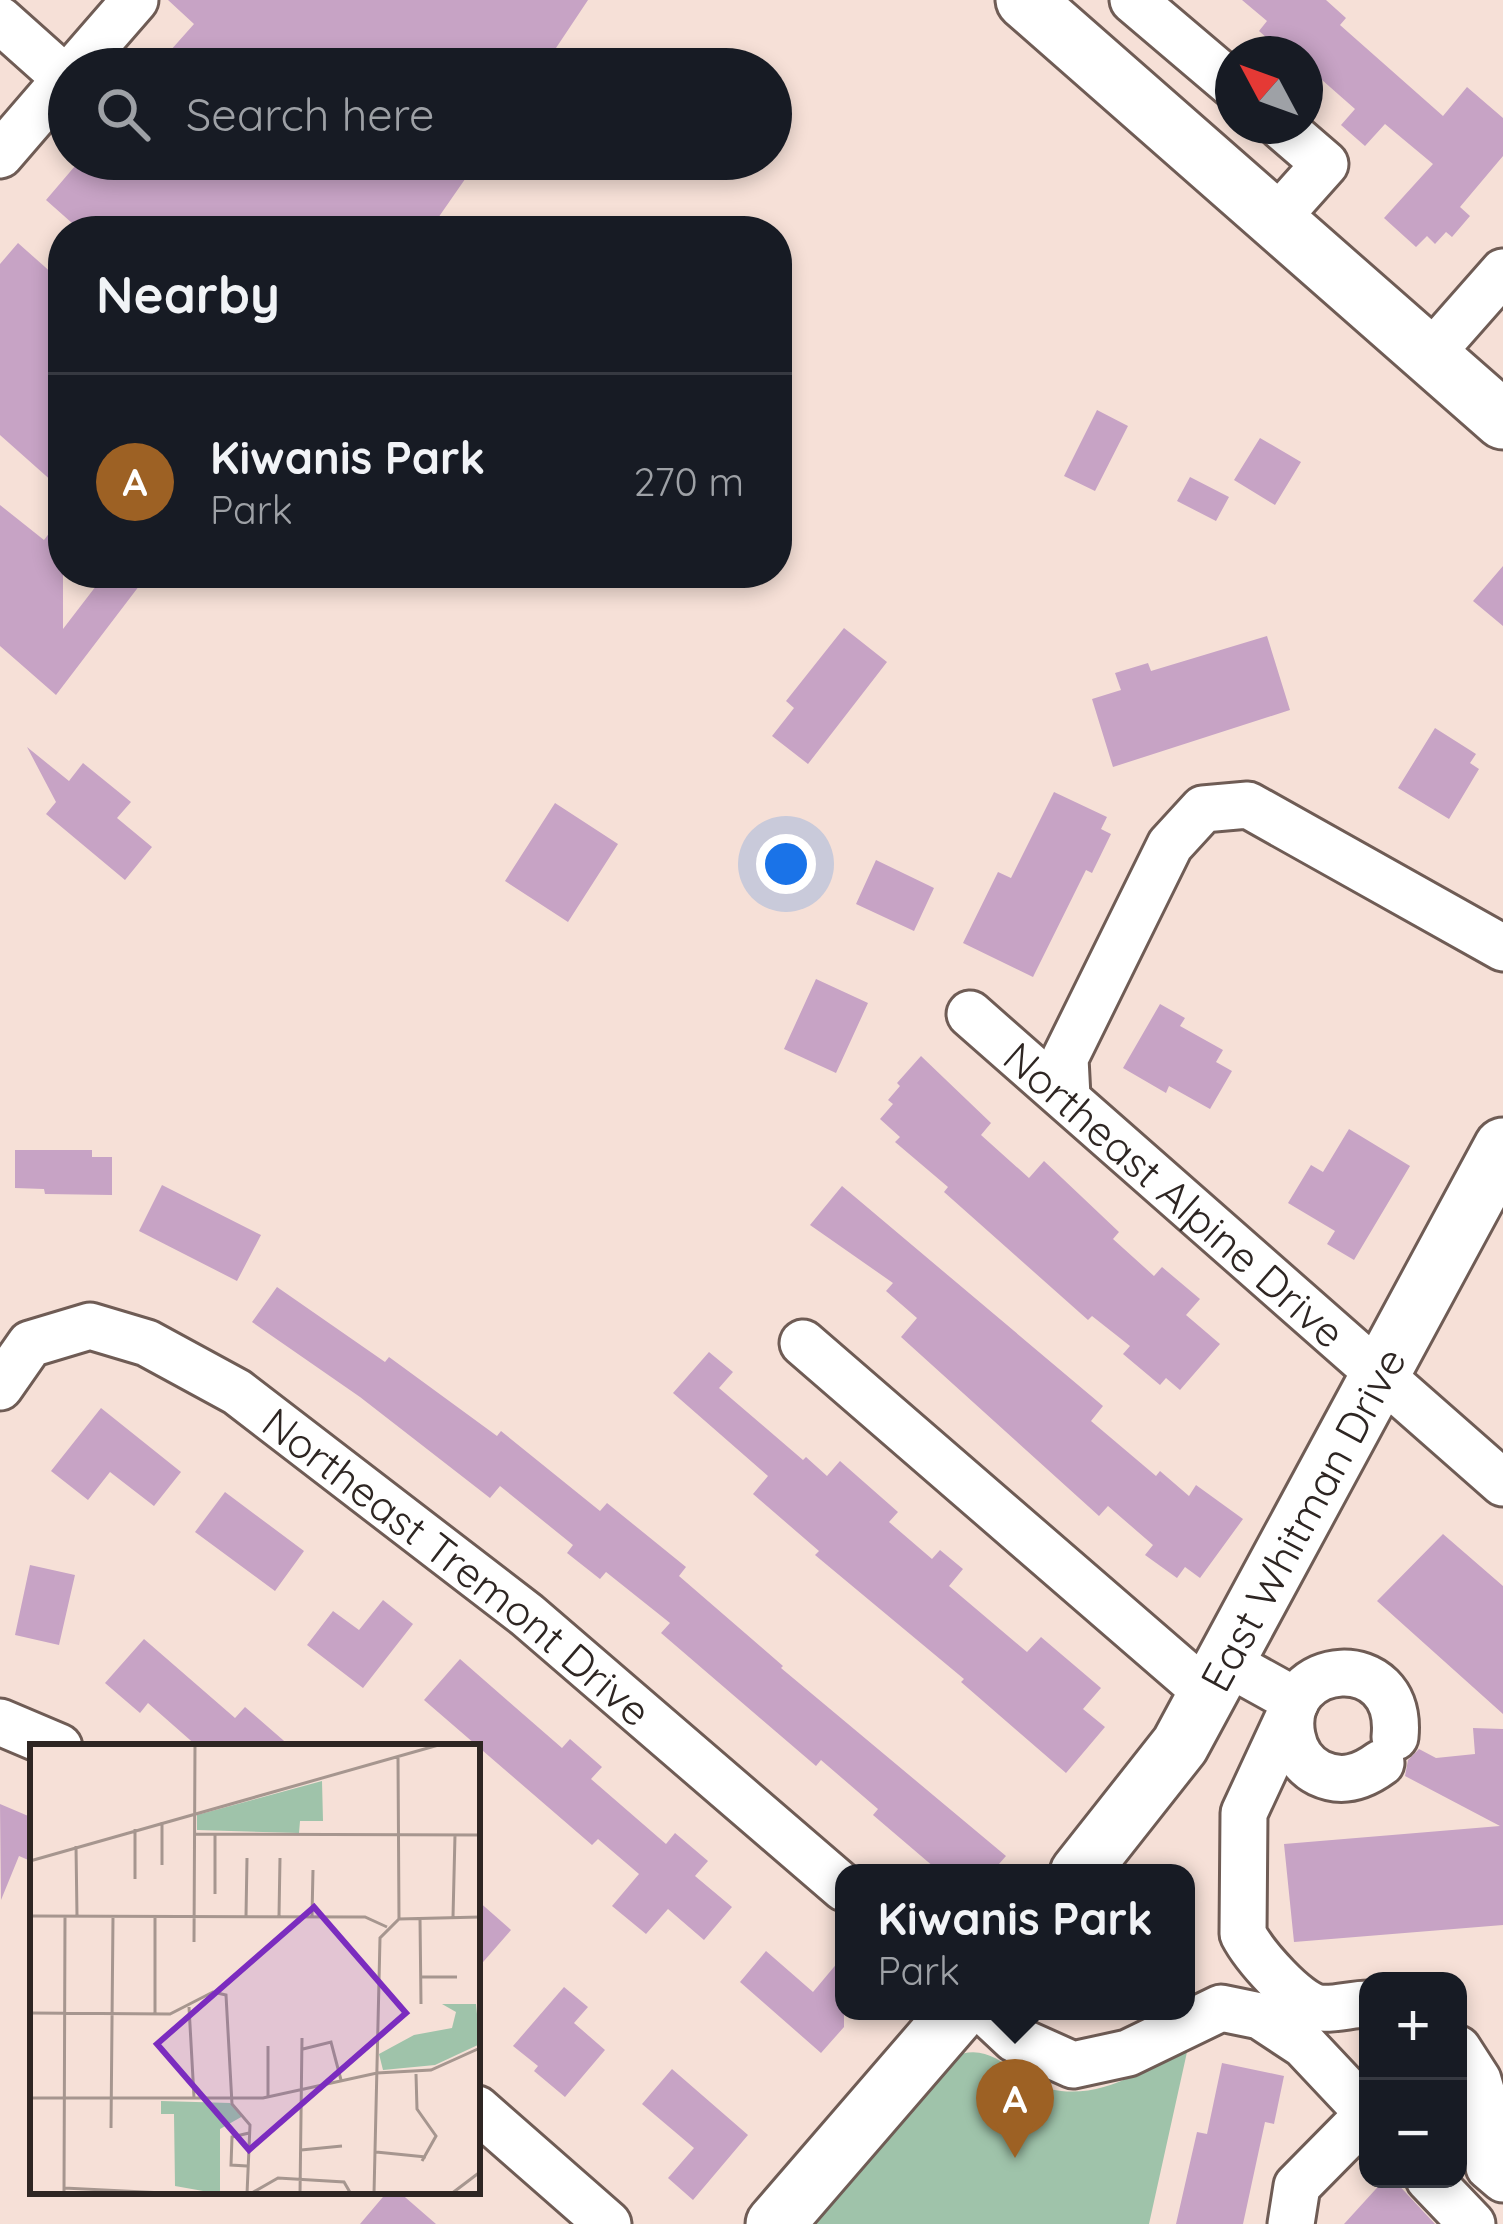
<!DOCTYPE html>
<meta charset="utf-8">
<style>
body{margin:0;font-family:Quicksand,sans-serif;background:#20242c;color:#f1f3f6}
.controls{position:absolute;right:36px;bottom:36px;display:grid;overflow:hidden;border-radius:24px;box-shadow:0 6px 18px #0003}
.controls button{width:108px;height:108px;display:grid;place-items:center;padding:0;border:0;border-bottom:3px solid #363941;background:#171b24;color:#f1f3f6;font:60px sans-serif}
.compass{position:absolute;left:1215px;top:36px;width:108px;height:108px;border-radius:50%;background:#171b24;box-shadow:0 6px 18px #0003;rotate:311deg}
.you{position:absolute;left:786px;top:864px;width:42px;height:42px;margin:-30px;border:9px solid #fff;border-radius:50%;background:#1a73e8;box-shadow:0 0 0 18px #1a73e833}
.badge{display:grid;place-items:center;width:78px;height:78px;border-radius:50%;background:#9d6124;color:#fff;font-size:39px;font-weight:700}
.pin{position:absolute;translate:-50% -99px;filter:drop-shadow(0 3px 6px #0008)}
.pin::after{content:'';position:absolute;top:63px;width:42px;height:36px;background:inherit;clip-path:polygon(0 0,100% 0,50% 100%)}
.popup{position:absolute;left:835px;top:1864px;width:360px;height:156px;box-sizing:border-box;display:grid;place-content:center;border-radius:24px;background:#171b24;filter:drop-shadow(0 3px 9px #0005);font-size:39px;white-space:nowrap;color:#9ea1a6}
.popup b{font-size:45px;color:#f1f3f6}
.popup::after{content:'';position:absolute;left:50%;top:100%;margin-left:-24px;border:24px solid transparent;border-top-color:#171b24}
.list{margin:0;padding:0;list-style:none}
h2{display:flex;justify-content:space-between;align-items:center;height:156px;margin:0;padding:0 48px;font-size:51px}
h2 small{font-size:39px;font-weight:400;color:#9ea1a6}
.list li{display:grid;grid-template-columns:78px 1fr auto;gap:36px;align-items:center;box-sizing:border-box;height:216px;padding:0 48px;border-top:3px solid #363941}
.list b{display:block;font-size:45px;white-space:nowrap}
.list p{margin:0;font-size:39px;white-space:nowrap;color:#9ea1a6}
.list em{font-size:39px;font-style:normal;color:#9ea1a6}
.icon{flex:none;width:66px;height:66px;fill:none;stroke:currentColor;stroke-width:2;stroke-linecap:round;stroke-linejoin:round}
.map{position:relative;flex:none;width:1503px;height:2224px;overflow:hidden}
.search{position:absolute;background:#171b24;box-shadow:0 6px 18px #0003;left:48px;top:48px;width:744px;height:132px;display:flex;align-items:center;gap:30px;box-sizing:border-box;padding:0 42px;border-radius:66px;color:#9ea1a6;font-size:45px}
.panel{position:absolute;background:#171b24;box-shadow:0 6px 18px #0003;left:48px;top:216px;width:744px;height:372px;border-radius:48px}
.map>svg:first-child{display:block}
.green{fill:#9fc3aa}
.building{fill:#c7a3c5}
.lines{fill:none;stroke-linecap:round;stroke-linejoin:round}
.minor-casing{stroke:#6f5c55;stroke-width:51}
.major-casing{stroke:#6f5c55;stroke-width:63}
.minor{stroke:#fff;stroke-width:45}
.major{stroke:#fff;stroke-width:57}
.labels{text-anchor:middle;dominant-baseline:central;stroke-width:12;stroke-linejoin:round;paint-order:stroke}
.street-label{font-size:42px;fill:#2e2623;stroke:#f6e0d7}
.inset-road{fill:none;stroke:#a6968f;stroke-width:3}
.view{fill:#7b2cbf;fill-opacity:0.15;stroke:#7b2cbf;stroke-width:6}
.inset-edge{fill:none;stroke:#2e2623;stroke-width:6}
</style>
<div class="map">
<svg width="1503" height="2224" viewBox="0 0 1503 2224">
<rect width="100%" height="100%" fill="#f6e0d7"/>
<!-- green -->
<path class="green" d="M1189,2043L1149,2224H808L952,2058C994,2035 1018,2087 1061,2091C1110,2096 1149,2067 1189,2043Z"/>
<!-- building -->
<path class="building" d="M168,0H588L542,69H154L194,24Z
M1242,0H1326L1346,18L1340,25L1443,116L1467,87L1503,118V156L1460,207L1470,216L1452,237L1446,232L1435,244L1427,236L1416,247L1384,218L1433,164L1385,124L1365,146L1341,125L1355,109L1305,65V54H1285L1259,31L1267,21Z
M81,159H479L429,231H81L46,200Z
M18,243L63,283V491L0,435V264Z
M1097,410L1128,426L1095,491L1064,476Z
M1260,438L1301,462L1275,505L1234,480Z
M1190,477L1229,497L1216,521L1177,501Z
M0,505L44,540L63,515V629L106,573H149L56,695L0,646Z
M1503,566V626L1473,601Z
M844,628L887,662L808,764L772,736L794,708L786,701Z
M1267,636L1290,710L1113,767L1092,699L1121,690L1115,673L1148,663L1151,671Z
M1435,728L1476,754L1470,763L1479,769L1449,819L1398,788Z
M27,747L69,781L83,763L131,802L117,818L152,847L125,880L46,814L56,802Z
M1054,792L1107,817L1101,829L1111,834L1092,873L1086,870L1033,977L963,943L998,872L1011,878Z
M555,803L618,844L568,922L505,881Z
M876,860L934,888L914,931L856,904Z
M816,979L868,1003L836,1073L784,1049Z
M1160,1004L1185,1018L1180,1026L1223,1050L1216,1062L1232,1071L1210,1109L1169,1086L1166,1093L1123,1068Z
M921,1056L991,1123L981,1135L1029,1178L1044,1161L1119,1232L1113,1239L1154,1276L1162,1267L1200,1299L1186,1315L1220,1344L1180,1390L1166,1378L1160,1385L1123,1354L1130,1346L1092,1316L1088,1320L944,1192L948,1187L895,1142L900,1137L880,1119L893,1104L888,1100L900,1086L897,1083Z
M1349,1129L1410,1166L1354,1260L1327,1244L1335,1231L1288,1203L1311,1165L1323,1172Z
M15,1150H92V1157H112V1195L45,1194L44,1189L15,1188Z
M162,1185L261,1235L237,1281L139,1231Z
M842,1186L1103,1406L1091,1421L1156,1476L1160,1471L1189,1496L1196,1485L1243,1519L1200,1578L1185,1567L1177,1578L1145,1555L1153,1545L1108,1506L1099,1516L901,1337L917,1318L886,1291L893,1283L810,1225Z
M277,1287L385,1362L389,1357L497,1436L501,1431L600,1511L607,1503L686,1567L679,1576L783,1666L781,1668L1006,1856L991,1873H941L873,1815L878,1809L821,1760L816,1766L661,1633L670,1623L606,1572L600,1579L567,1553L573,1545L500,1486L490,1498L360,1397L252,1322Z
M709,1352L733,1372L719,1388L803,1460L806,1457L827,1476L840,1461L898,1512L889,1522L932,1559L940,1550L963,1569L949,1586L1027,1652L1041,1637L1101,1688L1083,1709L1105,1727L1066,1773L961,1682L964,1679L815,1555L819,1551L753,1494L768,1476L673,1393Z
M101,1408L181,1472L154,1506L110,1472L88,1500L51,1471Z
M225,1492L304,1551L275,1591L195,1532Z
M1443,1534L1503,1586V1714L1377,1601Z
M30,1565L75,1575L59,1645L15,1635Z
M383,1600L413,1624L363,1688L307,1645L333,1611L359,1630Z
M144,1639L235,1718L245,1707L291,1747H198L148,1703L140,1713L105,1683Z
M460,1659L562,1748L570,1739L602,1767L591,1779L666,1844L675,1833L708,1861L695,1876L732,1907L704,1940L668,1909L646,1934L612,1906L639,1874L598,1839L592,1845L424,1700Z
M1473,1728L1503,1729V1925L1294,1942L1284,1844L1500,1826L1405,1776L1408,1760L1419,1749L1436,1758L1475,1754Z
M0,1804L33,1818V1862L19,1856L1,1900Z
M477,1900L511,1930L477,1969Z
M766,1951L813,1992L844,1955V2027L821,2053L740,1982Z
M564,1987L588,2007L574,2023L605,2050L565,2097L534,2071L538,2066L513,2046Z
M1222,2063L1284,2076L1274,2124L1265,2122L1243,2224H1176L1197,2132L1207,2134Z
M672,2069L748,2135L693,2200L668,2178L694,2148L642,2104Z
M1385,2179H1393L1435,2224H1344Z
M388,2191H398L436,2224H360Z"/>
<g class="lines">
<defs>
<g id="minor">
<path d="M1133,0L1233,85"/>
<path d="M0,20L66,79"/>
<path d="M75,69L135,0"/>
<path d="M0,155L69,75"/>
<path d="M1275,220L1325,164L1281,126"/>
<path d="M1429,356L1503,272"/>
<path id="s1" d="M970,1014L1503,1483"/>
<path d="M1067,1097L1065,1058L1170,845L1203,809L1248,805L1503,948"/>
<path d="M803,1343L1206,1692"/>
<path id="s2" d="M0,1387L30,1344L90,1326L147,1343L237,1392L527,1615L844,1888"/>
<path d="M1222,1660L1296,1701L1244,1813L1243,1934C1254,1955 1296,2004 1319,2008C1334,2010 1352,2004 1368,2004"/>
<path d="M0,1722L59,1747"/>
<path d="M1381,1763C1362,1777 1342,1784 1319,1773C1305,1766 1295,1752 1292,1736C1277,1658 1404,1646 1395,1737"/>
<path d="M985,2011L1015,2039L1073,2065L1128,2053L1221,2008L1260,2016L1304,2045L1368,2113"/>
<path d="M1458,2049L1478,2080L1485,2104L1489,2167L1503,2179"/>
<path d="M477,2109L608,2224"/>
<path d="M1429,2179L1472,2224"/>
<path d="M1291,2224L1297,2186L1368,2114"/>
</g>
<g id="major">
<path d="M1025,0L1503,420"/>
<path id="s3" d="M1079,1873L1180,1745L1503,1147"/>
<path d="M775,2224L959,2011"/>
</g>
</defs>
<!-- minor casing -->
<use href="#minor" class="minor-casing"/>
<!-- major casing -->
<use href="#major" class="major-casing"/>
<!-- minor -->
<use href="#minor" class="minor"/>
<!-- major -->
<use href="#major" class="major"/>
</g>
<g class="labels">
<!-- street labels -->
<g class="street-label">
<text stroke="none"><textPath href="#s1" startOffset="273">Northeast Alpine Drive</textPath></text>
<text stroke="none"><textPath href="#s3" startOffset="420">East Whitman Drive</textPath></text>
<text stroke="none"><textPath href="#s2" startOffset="558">Northeast Tremont Drive</textPath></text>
</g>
</g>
<!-- overview -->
<g transform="translate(30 1744)">
<rect width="450" height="450" fill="#f6e0d7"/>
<path d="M292,37L293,77H270L269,89L167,86V71ZM412,260H446L450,300L405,321L353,326L349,310L384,291L422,284L426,268ZM131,357L200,359L213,372L190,385V450L145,442L144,370H131Z" fill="#9fc3aa"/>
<path class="inset-road" d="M368,12L369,175M164,90L450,91M185,90V150M46,102L47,172M0,117L412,0M132,121V78M105,135V85M0,172L335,173L357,183M216,172L217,114M249,172L250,114M282,172L283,126M423,173L425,91M390,174L391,260M164,198L165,0M390,233H427M159,263L164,353M0,269L140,270L183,248L196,251L202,360L220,381L217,450M125,270V173M238,302V352M273,305L301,298L311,336M386,330L387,365L406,392L392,417M0,354H233L347,329L401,326L450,304M81,384L83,173M271,406L312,402M346,408L396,413M217,422L201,421L202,393L219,389M34,444L154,450M34,450L35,172M220,450L248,434L314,438L321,450M270,450L272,294M344,450L350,194L369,175L450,173M421,450L450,428"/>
<path class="view" d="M284,163L376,269L219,406L127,300Z"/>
<rect width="450" height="450" class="inset-edge"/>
</g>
</svg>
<div class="controls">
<button>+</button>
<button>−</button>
</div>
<svg class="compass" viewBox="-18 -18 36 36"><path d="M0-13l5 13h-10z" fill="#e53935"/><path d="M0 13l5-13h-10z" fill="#9ea1a6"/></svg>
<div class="you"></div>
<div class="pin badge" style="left:1015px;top:2158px">A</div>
<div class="popup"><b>Kiwanis Park</b>Park</div>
<div class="search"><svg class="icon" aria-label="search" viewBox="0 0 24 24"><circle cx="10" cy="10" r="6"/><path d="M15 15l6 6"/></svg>Search here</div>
<section class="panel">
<h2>Nearby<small></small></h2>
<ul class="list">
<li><span class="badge">A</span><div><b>Kiwanis Park</b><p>Park</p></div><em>270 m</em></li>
</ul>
</section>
</div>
